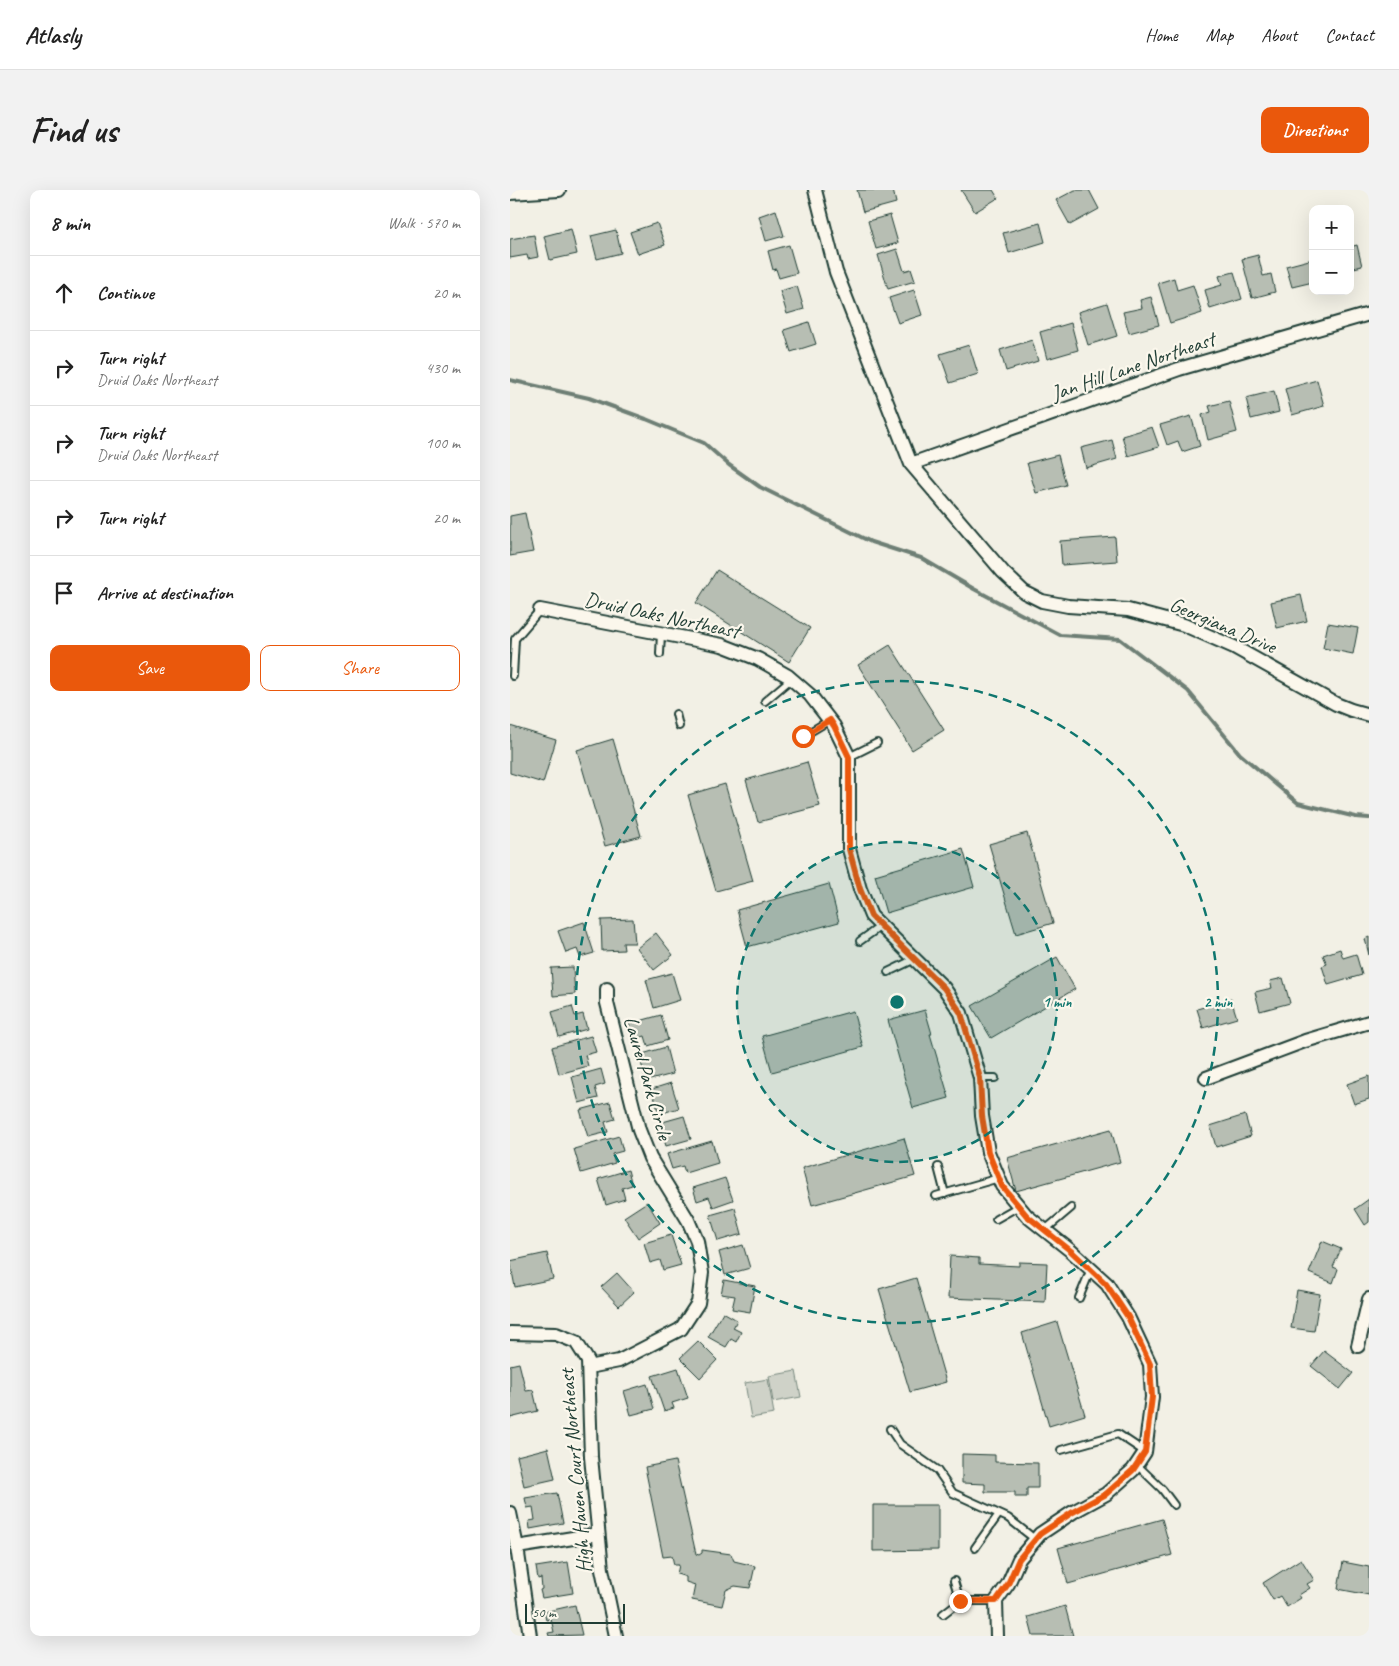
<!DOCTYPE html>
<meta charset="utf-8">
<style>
body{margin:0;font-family:Caveat,sans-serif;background:#f2f2f2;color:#222}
.controls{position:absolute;right:15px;top:15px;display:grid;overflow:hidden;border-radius:10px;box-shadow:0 5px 20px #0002}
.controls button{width:45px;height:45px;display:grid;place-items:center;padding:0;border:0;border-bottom:1px solid #e0e0e0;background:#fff;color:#222;font:25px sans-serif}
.scale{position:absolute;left:15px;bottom:12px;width:100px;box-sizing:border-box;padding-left:5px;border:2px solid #1f3d34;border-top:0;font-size:14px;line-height:18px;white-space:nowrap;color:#1f3d34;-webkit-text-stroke:4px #fbf7ec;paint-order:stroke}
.stop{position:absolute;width:15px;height:15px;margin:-11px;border:4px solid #ea580c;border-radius:50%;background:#fff}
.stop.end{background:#ea580c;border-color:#fff;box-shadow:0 1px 5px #0008}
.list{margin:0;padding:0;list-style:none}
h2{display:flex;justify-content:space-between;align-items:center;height:65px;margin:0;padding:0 20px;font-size:21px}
h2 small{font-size:16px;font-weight:400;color:#767676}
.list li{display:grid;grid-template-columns:32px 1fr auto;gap:15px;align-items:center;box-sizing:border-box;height:75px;padding:0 20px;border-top:1px solid #e0e0e0}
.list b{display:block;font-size:19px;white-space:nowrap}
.list p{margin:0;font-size:16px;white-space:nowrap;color:#767676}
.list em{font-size:16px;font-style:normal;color:#767676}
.actions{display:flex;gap:10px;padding:15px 20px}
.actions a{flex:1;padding:11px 0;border:1px solid #ea580c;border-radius:10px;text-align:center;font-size:18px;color:#ea580c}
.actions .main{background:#ea580c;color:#fff}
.icon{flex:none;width:28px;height:28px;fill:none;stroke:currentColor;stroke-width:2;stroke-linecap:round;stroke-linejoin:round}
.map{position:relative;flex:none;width:859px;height:1446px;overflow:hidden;border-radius:10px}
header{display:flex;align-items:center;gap:30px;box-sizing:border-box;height:70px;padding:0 25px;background:#fff;border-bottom:1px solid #e0e0e0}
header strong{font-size:24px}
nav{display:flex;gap:28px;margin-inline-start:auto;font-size:18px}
.intro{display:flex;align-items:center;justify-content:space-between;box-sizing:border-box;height:120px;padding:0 30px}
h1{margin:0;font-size:35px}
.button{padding:12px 22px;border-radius:10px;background:#ea580c;color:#fff;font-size:18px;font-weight:700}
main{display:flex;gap:30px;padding:0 30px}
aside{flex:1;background:#fff;border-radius:10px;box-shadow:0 5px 20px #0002}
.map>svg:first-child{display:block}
.green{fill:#cfd2c8;stroke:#77887e}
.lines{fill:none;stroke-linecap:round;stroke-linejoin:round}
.stream{stroke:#6e7f75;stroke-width:4}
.building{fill:#b7beb3;stroke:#1f3d34}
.service-casing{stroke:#1f3d34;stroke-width:10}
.minor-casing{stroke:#1f3d34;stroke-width:16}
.service{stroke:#fbf7ec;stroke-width:6}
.minor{stroke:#fbf7ec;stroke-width:12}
.route{stroke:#ea580c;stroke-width:6}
.ring{fill:none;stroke:#0f766e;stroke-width:2.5;stroke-dasharray:9 6}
.labels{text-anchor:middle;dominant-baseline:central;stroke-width:4.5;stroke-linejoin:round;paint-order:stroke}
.street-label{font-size:21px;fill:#1f3d34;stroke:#fbf7ec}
.centre{fill:#0f766e;stroke:#fbf7ec;stroke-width:2.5}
.ring-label{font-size:15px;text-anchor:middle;font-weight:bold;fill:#0f766e;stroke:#fbf7ec;stroke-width:4.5;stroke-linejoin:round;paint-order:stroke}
</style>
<header>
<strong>Atlasly</strong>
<nav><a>Home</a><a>Map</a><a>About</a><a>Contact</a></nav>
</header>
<div class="intro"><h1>Find us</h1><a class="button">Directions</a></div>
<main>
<aside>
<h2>8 min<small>Walk · 570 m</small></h2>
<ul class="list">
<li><svg class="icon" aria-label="ahead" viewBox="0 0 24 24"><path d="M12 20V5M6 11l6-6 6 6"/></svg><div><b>Continue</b></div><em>20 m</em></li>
<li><svg class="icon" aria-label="right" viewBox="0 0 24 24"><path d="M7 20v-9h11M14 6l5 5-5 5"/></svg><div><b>Turn right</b><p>Druid Oaks Northeast</p></div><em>430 m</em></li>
<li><svg class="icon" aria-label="right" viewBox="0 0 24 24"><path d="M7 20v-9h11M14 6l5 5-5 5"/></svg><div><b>Turn right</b><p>Druid Oaks Northeast</p></div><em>100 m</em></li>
<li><svg class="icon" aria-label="right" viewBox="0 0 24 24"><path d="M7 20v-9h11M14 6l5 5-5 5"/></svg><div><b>Turn right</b></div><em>20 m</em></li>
<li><svg class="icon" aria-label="arrive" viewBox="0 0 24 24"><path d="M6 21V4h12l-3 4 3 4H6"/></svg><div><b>Arrive at destination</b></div></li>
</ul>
<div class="actions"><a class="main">Save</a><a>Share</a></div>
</aside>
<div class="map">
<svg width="859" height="1446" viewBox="0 0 859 1446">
<rect width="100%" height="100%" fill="#f2f0e5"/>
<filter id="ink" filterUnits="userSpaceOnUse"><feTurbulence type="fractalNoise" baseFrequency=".02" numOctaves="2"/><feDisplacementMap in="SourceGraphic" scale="10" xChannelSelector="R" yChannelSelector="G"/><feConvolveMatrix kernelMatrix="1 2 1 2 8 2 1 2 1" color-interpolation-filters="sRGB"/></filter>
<g filter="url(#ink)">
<!-- green -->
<path class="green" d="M286,1181L291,1207L263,1212L259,1186Z
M258,1189L264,1224L241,1228L235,1193Z"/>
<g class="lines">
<!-- stream -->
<path class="stream" d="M0,190L79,208L136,229L194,253L219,275L250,297L361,352L411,368L464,399L550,445L610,449L678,501L730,564L788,613L846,627L859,628"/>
</g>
<!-- building -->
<path class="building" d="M347,0H383L386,13L353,22Z
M451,0H483L488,8L465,22Z
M565,0H579L589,19L560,35L546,10Z
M266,20L274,46L256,51L249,26Z
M380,25L388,53L366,59L358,31Z
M147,33L155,55L128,64L120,42Z
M530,33L535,52L499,63L493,43Z
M61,39L67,64L40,70L34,46Z
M106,40L111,63L87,69L81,46Z
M24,45L28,67L18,69L17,65L0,68V49Z
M279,55L287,83L269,88L266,79L263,80L258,61Z
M847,55L852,76L840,79V57Z
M387,59L394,81L401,79L405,91L378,99L368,65Z
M748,65L753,86L761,84L765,102L742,108L732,69Z
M803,69V92L782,97L776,76Z
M724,82L732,109L700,119L695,100L712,95L709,86Z
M664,88L667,100L683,95L692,123L660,133L648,93Z
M287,96L294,119L277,124L270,101Z
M404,100L412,125L388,133L379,108Z
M641,107L649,135L619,143L613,122L632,118L630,110Z
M597,113L607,146L578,155L568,122Z
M299,132L306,154L281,162L274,140Z
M561,133L568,160L537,169L530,142Z
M522,150L528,171L496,181L490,160Z
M459,155L468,184L440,193L430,164Z
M807,190L814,216L782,225L775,199Z
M764,201L769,222L741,229L736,208Z
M719,211L727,242L698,250L692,225L701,222L699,216Z
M681,226L690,256L672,262L668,251L657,255L650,235Z
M642,237L649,257L618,266L612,246Z
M602,250L607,269L576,278L571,258Z
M548,265L556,295L526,303L517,273Z
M15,323L23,362L0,366V326Z
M605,347L607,371L552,375L550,351Z
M207,380L300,438L279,472L186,413Z
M791,405L797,431L767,438L761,412Z
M818,433L848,438L843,464L813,458Z
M380,455L434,540L402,560L348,475Z
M0,536L46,550L33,593L0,583Z
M103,549L131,646L95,656L67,560Z
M297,572L310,616L248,632L236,590Z
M215,594L243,691L206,701L178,605Z
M517,643L543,733L506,744L479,654Z
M453,659L464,697L376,723L365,685Z
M319,694L329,732L237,757L227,720Z
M123,729L125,753H113L114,760L92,761L91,730Z
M74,732L84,763L70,767L67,759L56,763L48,741Z
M146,743L163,765L144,780L127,758Z
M859,747V765L855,749Z
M830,759L833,768L846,764L852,785L818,795L812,776L817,774L813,765Z
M547,767L565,799L481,848L462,816Z
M63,777L65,804L43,806L41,778Z
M162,783L170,810L144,818L136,790Z
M773,788L780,813L750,821L745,802L762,798L760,791Z
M721,809L727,828L693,838L687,819Z
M62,816L65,826L73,824L77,839L49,847L42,822Z
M415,820L422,844H420L439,908L403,918L378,830Z
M343,821L353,857L262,882L252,846Z
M151,825L158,850L138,856L135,846L124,849L119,834Z
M81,846L86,862L75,865L78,876L49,884L42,857Z
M156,857L163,884L136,891L129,865Z
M91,879L95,894L85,897L88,908L69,913L62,887Z
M859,886V909L844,914L837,894Z
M161,893L169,918L149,924L142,899Z
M100,912L105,929L95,932L98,942L78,947L70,920Z
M735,925L741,946L706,957L700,936Z
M174,926L181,949L156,956L149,933Z
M601,939L610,972L506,1001L497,968Z
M109,946L113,961L102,964L105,973L71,983L64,959Z
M394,948L405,986L302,1015L292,978Z
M202,951L208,973L175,983L173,976L162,979L157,964Z
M118,980L122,995L112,998L115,1009L96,1015L88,989Z
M215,988L223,1010L203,1017L199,1007L187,1011L183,998Z
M859,1009V1032L855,1035L845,1019Z
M137,1012L150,1033L128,1048L114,1027Z
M225,1018L232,1044L208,1051L200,1025Z
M161,1045L171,1075L153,1080L150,1070L140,1073L134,1053Z
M812,1051L831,1059L823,1077L828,1079L823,1093L799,1083Z
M233,1055L240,1078L215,1085L209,1062Z
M37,1063L43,1089L5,1097L0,1071Z
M440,1066L469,1068V1074L509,1076V1072L537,1073L535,1112L438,1108Z
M107,1083L124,1102L109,1116L91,1097Z
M406,1088L436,1192L400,1202L369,1099Z
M214,1090L245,1096L240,1122L222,1119L225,1106L211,1104Z
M787,1100L810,1104L804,1141L781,1138Z
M213,1122L227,1130L223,1138L231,1142L226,1152L221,1149L216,1157L198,1147Z
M547,1132L575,1225L539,1236L512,1143Z
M188,1151L207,1170L190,1188L170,1168Z
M814,1161L843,1183L830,1199L801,1176Z
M9,1173L16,1201L23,1200L28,1221L0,1228V1175Z
M168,1178L178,1208L162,1213L164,1218L154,1221L142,1186Z
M137,1194L144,1219L121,1225L114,1201Z
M38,1258L45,1289L14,1296L7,1266Z
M452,1264L485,1265V1272L528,1273V1298H517V1307H505V1302H475V1294L452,1293Z
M165,1271L186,1364L189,1365L192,1363V1360L221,1364L224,1371L245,1376L240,1398L225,1396L216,1400L212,1416L182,1410L185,1395L176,1392V1387L167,1384L169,1375H164L162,1366L153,1367L135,1277Z
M47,1303L53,1333L20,1339L19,1331L25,1330L23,1317L17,1318L15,1308Z
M363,1315H428V1360L363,1361Z
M652,1329L662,1365L558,1394L548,1358Z
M791,1369L804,1390L797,1394L800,1398L789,1405L791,1408L777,1417L770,1406L763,1410L753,1393Z
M58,1372L63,1403L32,1408L30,1400L32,1399L31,1388L28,1389L26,1377Z
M833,1372L859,1377V1405L828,1399Z
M65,1415L72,1445L39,1446L38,1443L44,1442L41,1429L36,1430L34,1422Z
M555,1416L563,1446H523L518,1427Z"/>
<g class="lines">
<defs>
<path id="service" d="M150,464L151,443
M3,486L5,449L30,420
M255,511L281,489
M166,524L169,536
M293,546L320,530
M339,567L367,553
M350,751L371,736
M378,782L405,769
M470,888H485
M428,977L435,1004
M426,1006L489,988
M486,1029L509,1016
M535,1040L561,1018
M569,1108L581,1079
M380,1239L390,1254L427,1280L443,1303L498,1328L526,1350
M551,1260L608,1244L635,1262
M627,1275L652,1299L664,1315
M465,1358L489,1324
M444,1391L450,1411H486
M433,1424L450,1411"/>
<path id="minor" d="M305,0L326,82L401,274L493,382L514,402L532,411L558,416L618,420L674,435L724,457L826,514L841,520L859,525
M0,3L49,0
M401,274L669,179L859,124
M30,420L212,455L248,469L278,486L300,505L324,536L339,567V659L350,699L361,726L434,798L451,823L470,888L472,926L478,962L492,996L517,1026L561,1061L597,1094L618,1127L640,1174L642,1207L635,1262L623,1280L596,1304L563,1322L530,1344L509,1369L498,1394L486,1411L487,1446
M696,888L795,851L859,832
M0,1143L46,1144L66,1152L78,1171L81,1267L92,1379L106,1446
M848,1156L859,1109
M79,1177L109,1171L171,1139L188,1113L192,1083L187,1051L178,1030L140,968L129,940L97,813V799
M0,1323L7,1357L20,1446
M7,1357L88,1344"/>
</defs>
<!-- service casing -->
<use href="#service" class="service-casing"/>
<!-- minor casing -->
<use href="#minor" class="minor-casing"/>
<!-- service -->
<use href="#service" class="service"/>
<!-- minor -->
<use href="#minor" class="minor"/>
</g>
</g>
<g class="lines" filter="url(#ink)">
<!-- route -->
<path class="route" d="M293,546L320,530L324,536L339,567V659L350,699L361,726L434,798L451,823L470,888L472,926L478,962L492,996L517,1026L561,1061L596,1094L618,1127L640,1174L642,1207L635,1262L623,1280L596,1304L563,1322L530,1344L509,1369L498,1394L486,1411H450"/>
</g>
<!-- distance rings -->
<circle cx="387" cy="812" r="160" fill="#0f766e" fill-opacity=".12"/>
<g class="ring">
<circle cx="387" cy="812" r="160"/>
<circle cx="387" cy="812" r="321"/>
</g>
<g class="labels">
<!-- street labels -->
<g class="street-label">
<text transform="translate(623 176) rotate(-19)">Jan Hill Lane Northeast</text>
<text transform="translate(152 425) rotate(12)">Druid Oaks Northeast</text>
<text transform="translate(713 435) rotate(23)">Georgiana Drive</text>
<text transform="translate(138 888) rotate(74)">Laurel Park Circle</text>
<text transform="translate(65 1281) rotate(-95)">High Haven Court Northeast</text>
</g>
</g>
<circle cx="387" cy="812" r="8" class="centre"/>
<g class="ring-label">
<text x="547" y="817">1 min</text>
<text x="708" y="817">2 min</text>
</g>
</svg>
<div class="controls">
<button>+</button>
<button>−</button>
</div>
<div class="scale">50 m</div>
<div class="stop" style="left:293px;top:546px"></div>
<div class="stop end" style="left:450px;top:1411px"></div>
</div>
</main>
